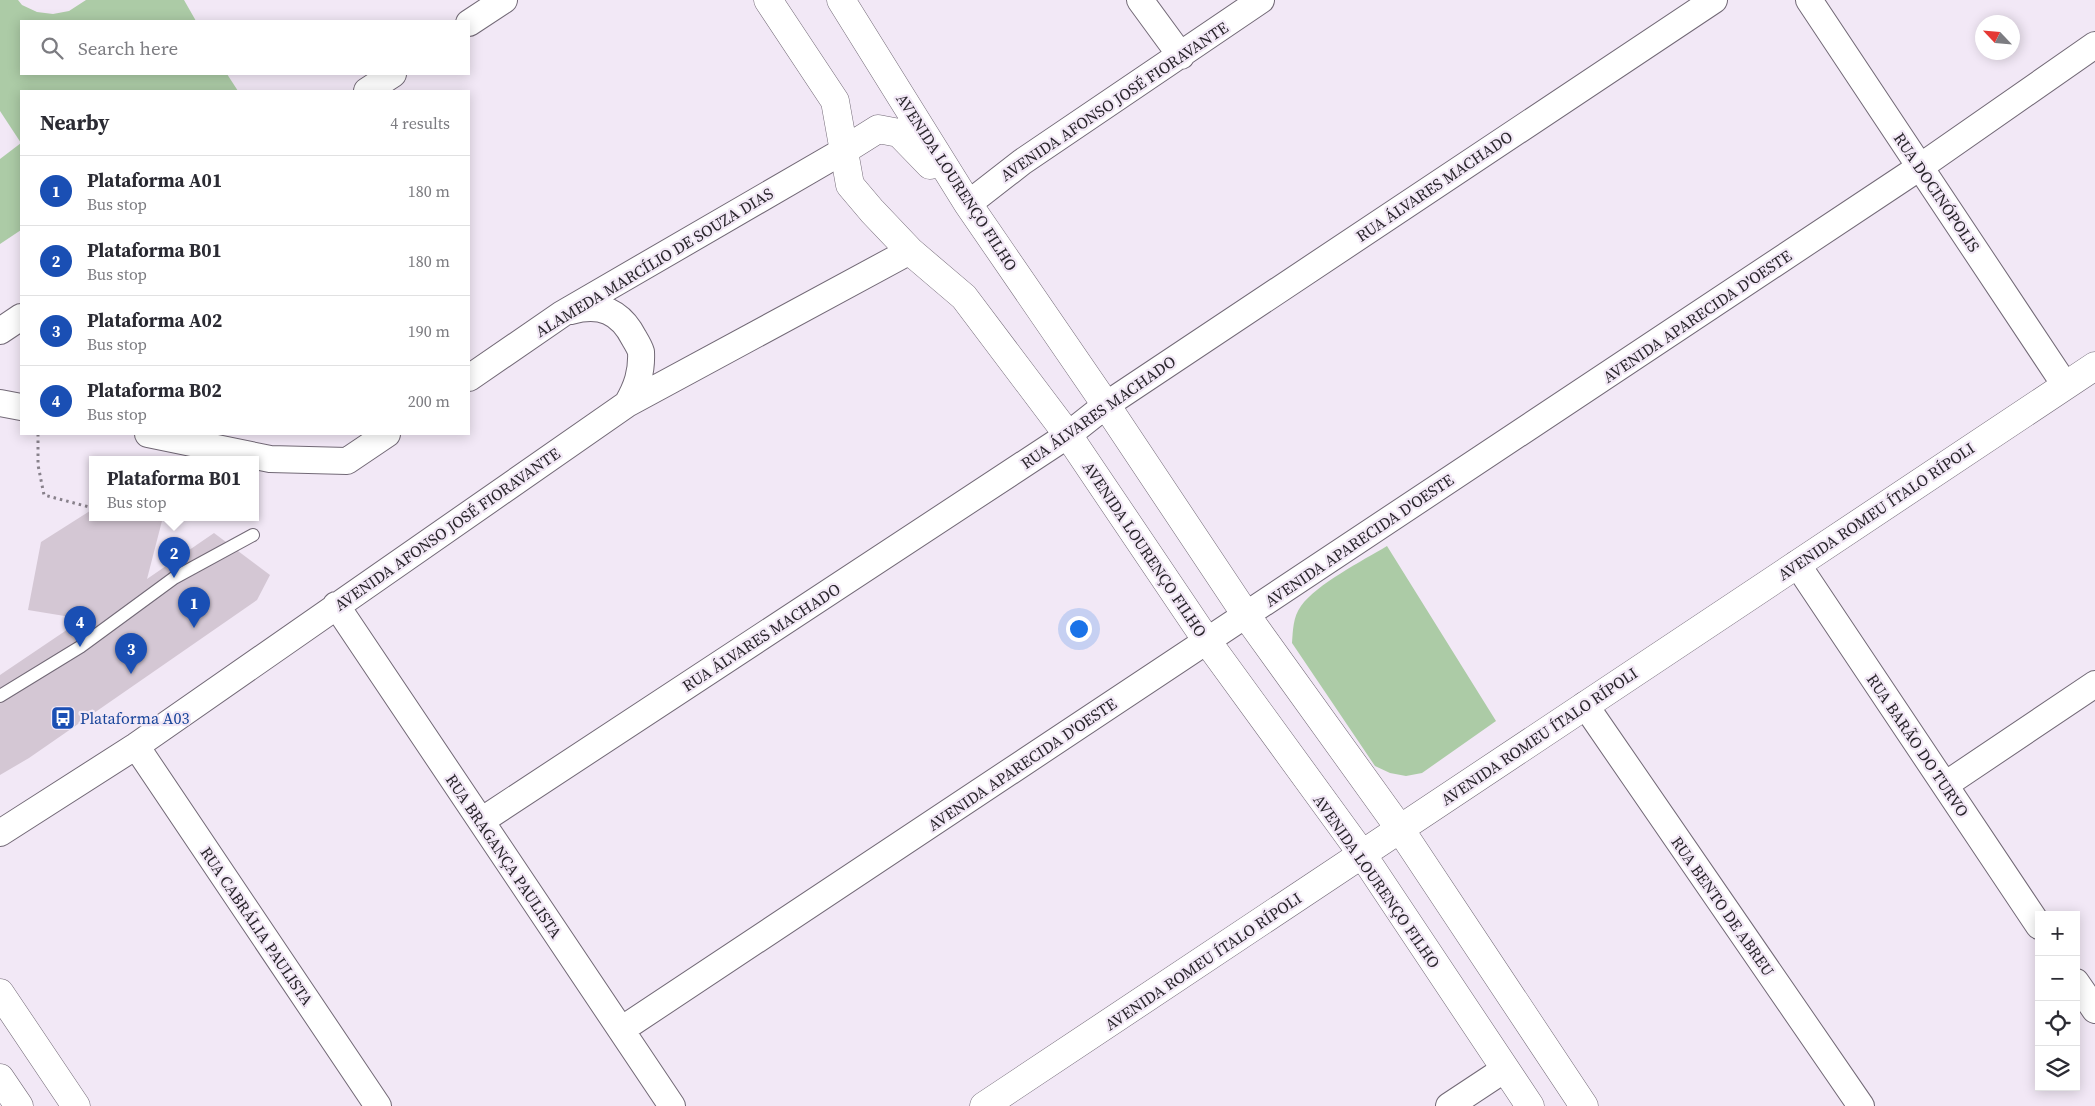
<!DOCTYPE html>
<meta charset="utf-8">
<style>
body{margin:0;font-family:"Source Serif 4",serif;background:#f2f2f3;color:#2b2b33}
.controls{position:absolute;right:15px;bottom:15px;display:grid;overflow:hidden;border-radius:0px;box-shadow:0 2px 12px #0003}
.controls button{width:45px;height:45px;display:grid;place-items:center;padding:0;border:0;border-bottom:1px solid #e1e1e2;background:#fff;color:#2b2b33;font:25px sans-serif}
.compass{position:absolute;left:1975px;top:15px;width:45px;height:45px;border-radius:50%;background:#fff;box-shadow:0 2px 12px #0003;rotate:296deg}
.you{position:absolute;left:1078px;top:628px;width:18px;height:18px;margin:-12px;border:4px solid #fff;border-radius:50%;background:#1a73e8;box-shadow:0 0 0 8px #1a73e833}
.badge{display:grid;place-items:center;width:32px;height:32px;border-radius:50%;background:#111827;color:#fff;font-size:16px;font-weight:700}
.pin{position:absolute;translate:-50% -41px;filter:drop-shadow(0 1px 2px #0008)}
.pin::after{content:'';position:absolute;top:26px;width:18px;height:15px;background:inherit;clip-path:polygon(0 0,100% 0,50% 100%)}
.popup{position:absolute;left:89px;top:456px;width:170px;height:65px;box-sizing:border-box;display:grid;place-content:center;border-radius:0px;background:#fff;filter:drop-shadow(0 1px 4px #0005);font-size:16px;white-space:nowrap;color:#7c7c81}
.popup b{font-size:19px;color:#2b2b33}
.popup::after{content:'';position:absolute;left:50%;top:100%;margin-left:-10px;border:10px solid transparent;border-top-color:#fff}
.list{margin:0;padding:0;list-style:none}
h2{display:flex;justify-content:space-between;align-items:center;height:65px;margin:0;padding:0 20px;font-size:21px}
h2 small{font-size:16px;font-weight:400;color:#7c7c81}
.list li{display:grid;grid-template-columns:32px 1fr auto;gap:15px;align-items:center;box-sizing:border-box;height:70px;padding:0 20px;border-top:1px solid #e1e1e2}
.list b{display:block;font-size:19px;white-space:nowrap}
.list p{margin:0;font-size:16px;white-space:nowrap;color:#7c7c81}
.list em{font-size:16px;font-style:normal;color:#7c7c81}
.icon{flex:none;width:28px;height:28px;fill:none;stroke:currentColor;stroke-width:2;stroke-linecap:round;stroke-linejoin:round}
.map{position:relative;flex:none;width:2095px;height:1106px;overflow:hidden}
.search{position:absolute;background:#fff;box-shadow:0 2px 12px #0003;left:20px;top:20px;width:450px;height:55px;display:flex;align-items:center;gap:12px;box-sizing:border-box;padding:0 18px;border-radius:0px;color:#7c7c81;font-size:19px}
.panel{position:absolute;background:#fff;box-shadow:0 2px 12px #0003;left:20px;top:90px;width:450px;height:345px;border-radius:0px}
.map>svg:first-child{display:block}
.green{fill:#accba6}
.building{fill:#d4c7d4}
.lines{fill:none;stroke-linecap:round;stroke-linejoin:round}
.service-casing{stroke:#726976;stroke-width:14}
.minor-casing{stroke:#726976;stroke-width:28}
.tertiary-casing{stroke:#726976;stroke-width:29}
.path{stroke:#88818b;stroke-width:3;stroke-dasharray:2.5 4;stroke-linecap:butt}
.service{stroke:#fff;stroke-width:12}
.minor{stroke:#fff;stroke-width:26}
.tertiary{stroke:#fff;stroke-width:28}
.labels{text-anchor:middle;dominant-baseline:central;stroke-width:4.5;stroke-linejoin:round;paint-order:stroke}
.street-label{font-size:16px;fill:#2a262c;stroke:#f2e8f6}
.transit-label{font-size:16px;fill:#164399;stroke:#f2e8f6;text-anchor:start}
</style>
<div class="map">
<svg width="2095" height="1106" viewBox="0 0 2095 1106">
<rect width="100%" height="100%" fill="#f2e8f6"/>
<!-- green -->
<path class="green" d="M0,0H18L22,5L37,12L53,14L69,11L86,0H184L196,21H21V74H227L238,91H21V230L0,244V159L21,143L0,111Z
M1387,546L1496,721L1422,773L1406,776L1390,773L1375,766L1292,643C1293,630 1293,617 1301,606C1317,584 1362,561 1387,546Z"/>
<!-- building -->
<path class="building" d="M93,509V517H163L147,579L214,533L270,575L257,600L29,758L0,775V675L83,619L28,610L41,542Z"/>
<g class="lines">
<defs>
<path id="service" d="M0,696L80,647L174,578L253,535"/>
<path id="minor" d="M1140,0L1181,56
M1809,0L2065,385
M469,23L504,0
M367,91L393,74
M968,204L1022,162L1261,0
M571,311C600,303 620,311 634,338C637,343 640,348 641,352C642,372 637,387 627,404
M0,331L21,317
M469,378L562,314L843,151
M0,403L21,407
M148,434L270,459L347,461L387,434
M1797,564L2039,926
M336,605L672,1106
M1585,705L1861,1106
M136,746L378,1106
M1945,785L2095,684
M481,821L1068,435L1106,405L1714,0
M0,833L136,746L627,404L910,251
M2076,982L2095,1010
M621,1030L1920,167L2095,45
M1449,1106L1505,1069"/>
<path id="tertiary" d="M768,0L835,101L850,185L872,211L910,251L964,297L1068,435L1207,641L1362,854L1530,1106
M841,0L968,204L1106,405L1246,615L1400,829L1584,1106
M843,151L878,129L899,133L930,165
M0,993L76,1106
M0,1078L19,1106
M984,1106L2095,366"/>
</defs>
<!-- service casing -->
<use href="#service" class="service-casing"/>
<!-- minor casing -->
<use href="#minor" class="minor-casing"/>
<!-- tertiary casing -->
<use href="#tertiary" class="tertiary-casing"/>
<!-- path -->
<path class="path" d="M38,434V465L44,495L93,508"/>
<!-- service -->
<use href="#service" class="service"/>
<!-- minor -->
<use href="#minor" class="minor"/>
<!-- tertiary -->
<use href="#tertiary" class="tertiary"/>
</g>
<!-- icons -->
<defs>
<symbol id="bus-square" viewBox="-11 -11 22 22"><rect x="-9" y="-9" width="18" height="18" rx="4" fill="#1a4fb4" stroke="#f2e8f6"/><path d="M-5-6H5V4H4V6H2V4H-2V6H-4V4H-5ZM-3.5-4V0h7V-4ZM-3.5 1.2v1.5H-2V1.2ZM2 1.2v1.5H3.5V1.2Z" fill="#fff"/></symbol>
</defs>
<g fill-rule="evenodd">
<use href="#bus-square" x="49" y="704" width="28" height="28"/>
</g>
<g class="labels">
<!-- street labels -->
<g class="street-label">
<text transform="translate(1114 101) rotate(-34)">AVENIDA AFONSO JOSÉ FIORAVANTE</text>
<text transform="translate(957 182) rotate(57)">AVENIDA LOURENÇO FILHO</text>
<text transform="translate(1434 186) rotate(-34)">RUA ÁLVARES MACHADO</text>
<text transform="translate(1937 192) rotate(56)">RUA DOCINÓPOLIS</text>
<text transform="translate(654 262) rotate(-31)">ALAMEDA MARCÍLIO DE SOUZA DIAS</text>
<text transform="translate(1697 316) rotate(-34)">AVENIDA APARECIDA D'OESTE</text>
<text transform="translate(1098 412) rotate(-35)">RUA ÁLVARES MACHADO</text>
<text transform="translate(1876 511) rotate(-34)">AVENIDA ROMEU ÍTALO RÍPOLI</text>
<text transform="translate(447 529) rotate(-35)">AVENIDA AFONSO JOSÉ FIORAVANTE</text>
<text transform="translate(1359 540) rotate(-34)">AVENIDA APARECIDA D'OESTE</text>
<text transform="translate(1145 549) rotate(56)">AVENIDA LOURENÇO FILHO</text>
<text transform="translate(761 637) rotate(-33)">RUA ÁLVARES MACHADO</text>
<text transform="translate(1539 736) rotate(-34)">AVENIDA ROMEU ÍTALO RÍPOLI</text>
<text transform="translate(1918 745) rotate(56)">RUA BARÃO DO TURVO</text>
<text transform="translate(1022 764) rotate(-34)">AVENIDA APARECIDA D'OESTE</text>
<text transform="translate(504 856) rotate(56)">RUA BRAGANÇA PAULISTA</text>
<text transform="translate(1377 881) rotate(55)">AVENIDA LOURENÇO FILHO</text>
<text transform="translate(1723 906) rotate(55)">RUA BENTO DE ABREU</text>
<text transform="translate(257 926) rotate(56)">RUA CABRÁLIA PAULISTA</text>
<text transform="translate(1203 961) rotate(-34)">AVENIDA ROMEU ÍTALO RÍPOLI</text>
</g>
<!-- transit labels -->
<g class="transit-label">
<text x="80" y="718">Plataforma A03</text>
</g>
</g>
</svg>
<div class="controls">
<button>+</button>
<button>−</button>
<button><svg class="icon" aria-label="locate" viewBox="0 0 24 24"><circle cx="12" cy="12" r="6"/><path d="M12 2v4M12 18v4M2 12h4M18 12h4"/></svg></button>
<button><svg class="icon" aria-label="layers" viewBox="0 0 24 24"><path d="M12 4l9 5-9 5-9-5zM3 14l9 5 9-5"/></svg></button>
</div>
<svg class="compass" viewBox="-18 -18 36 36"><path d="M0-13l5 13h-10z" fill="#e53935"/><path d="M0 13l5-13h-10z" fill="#7c7c81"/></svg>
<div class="you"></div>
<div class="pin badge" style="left:194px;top:628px;background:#1a4fb4">1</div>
<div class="pin badge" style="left:174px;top:578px;background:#1a4fb4">2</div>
<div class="popup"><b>Plataforma B01</b>Bus stop</div>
<div class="pin badge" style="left:131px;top:674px;background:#1a4fb4">3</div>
<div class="pin badge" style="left:80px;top:647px;background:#1a4fb4">4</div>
<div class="search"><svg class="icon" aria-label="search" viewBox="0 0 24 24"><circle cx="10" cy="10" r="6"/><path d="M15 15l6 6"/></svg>Search here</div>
<section class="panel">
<h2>Nearby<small>4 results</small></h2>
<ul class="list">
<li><span class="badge" style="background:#1a4fb4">1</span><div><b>Plataforma A01</b><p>Bus stop</p></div><em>180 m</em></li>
<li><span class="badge" style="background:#1a4fb4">2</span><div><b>Plataforma B01</b><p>Bus stop</p></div><em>180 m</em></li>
<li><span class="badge" style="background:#1a4fb4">3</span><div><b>Plataforma A02</b><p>Bus stop</p></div><em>190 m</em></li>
<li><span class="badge" style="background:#1a4fb4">4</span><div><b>Plataforma B02</b><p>Bus stop</p></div><em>200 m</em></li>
</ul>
</section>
</div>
